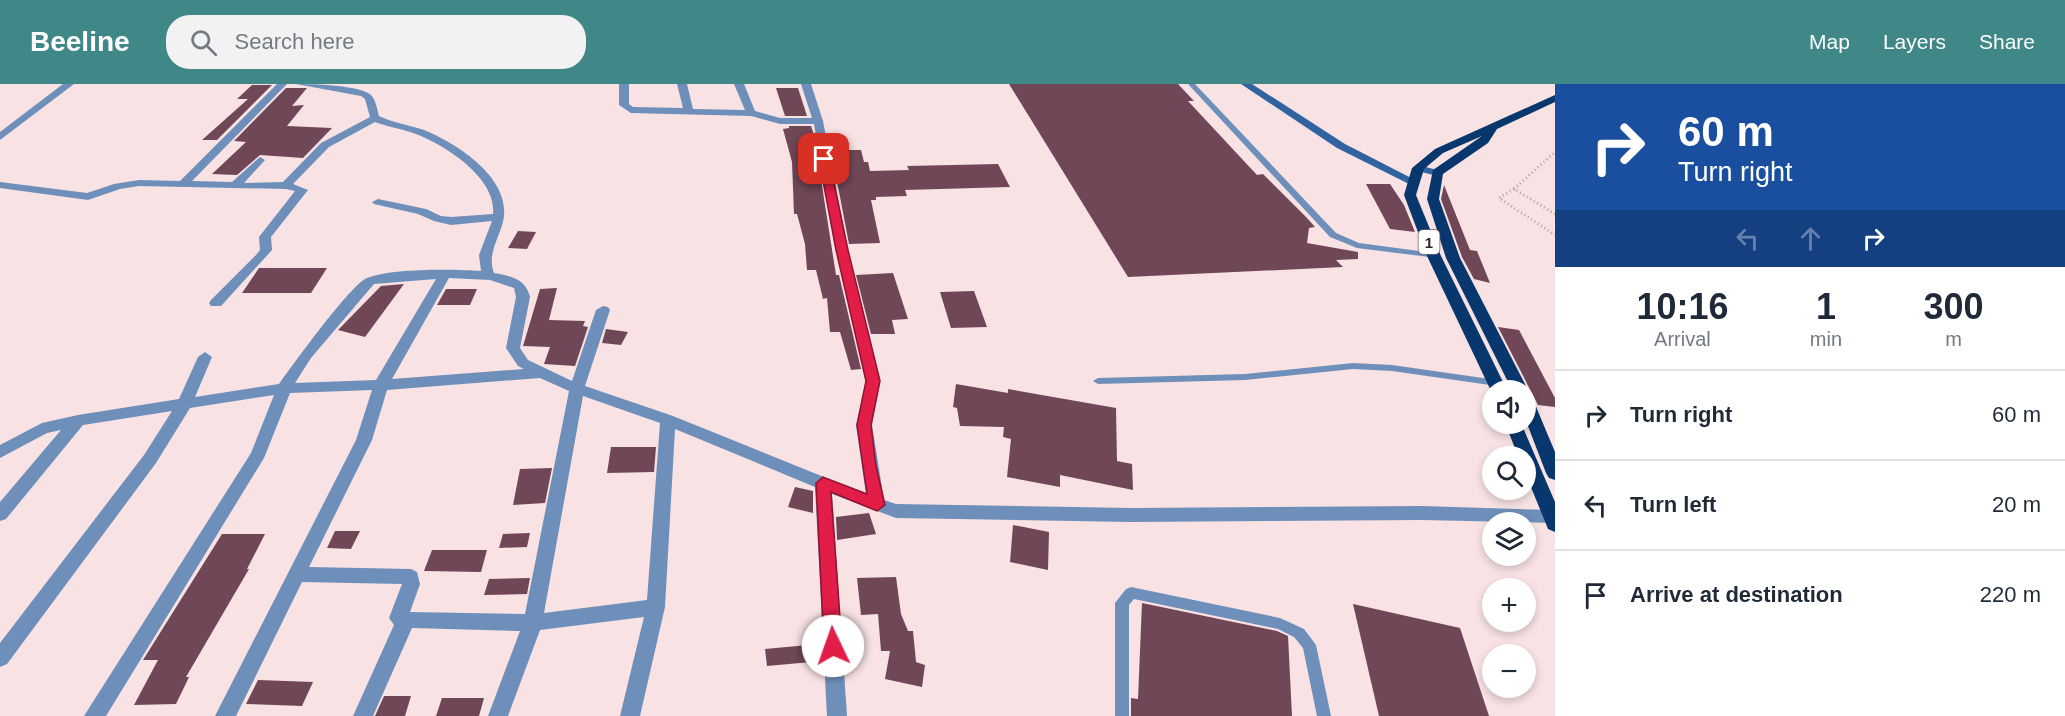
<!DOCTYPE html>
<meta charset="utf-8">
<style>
body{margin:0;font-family:Arial,sans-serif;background:#f2f2f3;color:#1f2937;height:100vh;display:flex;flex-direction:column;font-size:22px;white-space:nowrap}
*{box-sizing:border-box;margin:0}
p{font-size:20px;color:#747a83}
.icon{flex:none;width:33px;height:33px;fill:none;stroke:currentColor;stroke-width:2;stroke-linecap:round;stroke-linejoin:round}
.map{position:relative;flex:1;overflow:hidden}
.drawer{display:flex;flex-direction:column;background:#fff;width:510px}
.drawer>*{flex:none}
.top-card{background:#1a4fa0;color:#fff;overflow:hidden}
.buttons{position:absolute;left:1482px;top:296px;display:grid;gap:12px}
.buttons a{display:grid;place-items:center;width:54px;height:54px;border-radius:50%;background:#fff;box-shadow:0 3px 9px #0003;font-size:30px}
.pin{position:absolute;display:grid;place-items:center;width:51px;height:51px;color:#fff;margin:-26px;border-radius:12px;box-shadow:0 3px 9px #0006}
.me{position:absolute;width:66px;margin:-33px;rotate:357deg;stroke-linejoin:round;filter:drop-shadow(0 0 4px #0008)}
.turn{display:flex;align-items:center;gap:21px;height:126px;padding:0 24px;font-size:27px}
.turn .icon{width:78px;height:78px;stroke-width:2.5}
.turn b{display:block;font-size:42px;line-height:51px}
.lanes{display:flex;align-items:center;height:57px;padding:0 24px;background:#0003;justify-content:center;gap:30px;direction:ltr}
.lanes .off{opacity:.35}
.eta{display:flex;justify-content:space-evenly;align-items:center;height:102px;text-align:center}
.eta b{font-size:36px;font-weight:600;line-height:42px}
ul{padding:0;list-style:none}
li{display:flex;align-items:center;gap:18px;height:90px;padding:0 24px;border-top:2px solid #e0e1e3}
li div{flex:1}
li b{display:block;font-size:22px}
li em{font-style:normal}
header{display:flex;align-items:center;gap:36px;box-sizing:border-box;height:84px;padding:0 30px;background:#408888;color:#fff}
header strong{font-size:28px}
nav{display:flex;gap:33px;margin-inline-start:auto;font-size:21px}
.search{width:420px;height:54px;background:#f2f2f3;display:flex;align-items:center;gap:15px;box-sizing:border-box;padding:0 21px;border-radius:24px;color:#747a83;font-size:22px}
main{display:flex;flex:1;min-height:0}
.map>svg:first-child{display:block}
</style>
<header>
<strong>Beeline</strong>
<div class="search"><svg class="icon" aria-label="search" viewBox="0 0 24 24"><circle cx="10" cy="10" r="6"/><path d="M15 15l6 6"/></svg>Search here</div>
<nav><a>Map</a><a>Layers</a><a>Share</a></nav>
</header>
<main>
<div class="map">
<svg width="1555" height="632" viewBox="0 0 1555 632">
<rect width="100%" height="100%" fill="#f8e2e3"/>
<g fill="#704757">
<path d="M1009,0H1178L1194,17H1188L1257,91L1263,90L1307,134L1315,143L1309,144L1307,159L1358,168V175L1336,176L1343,183L1128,193Z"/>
<path d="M252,1H272L217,56H202L248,15H237Z"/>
<path d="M286,4H307L292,22L304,21L287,42L332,44L303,74L260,71L237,91L212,90L246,58L234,57Z"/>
<path d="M776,4H798L807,32H785Z"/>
<path d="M789,42H811L814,51L836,191H839L861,285L851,286L840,248H830L827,214L823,215L816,186H807L805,160L797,130H794L792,78L783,45L789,44Z"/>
<path d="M831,66H861L864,78H868L870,87L909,86L907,82L998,80L1010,103L905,106L907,112L876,113V116H871L880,159L849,160Z"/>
<path d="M1366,100H1390L1404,121L1415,148L1390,145Z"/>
<path d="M1444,101L1470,166L1477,167L1490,199L1474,195L1462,173L1441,115Z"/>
<path d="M518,147L536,148L527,165L508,164Z"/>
<path d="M259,184H327L311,209H242Z"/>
<path d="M893,189L908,235L892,236L895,250H871L856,191Z"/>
<path d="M404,200L365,253L338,246L381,202Z"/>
<path d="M557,204L549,236L585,237L583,242L588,243L575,282L544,280L550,263L523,262L540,205Z"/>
<path d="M446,205H477L470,221H437Z"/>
<path d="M974,207L987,243L951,244L940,208Z"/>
<path d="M1498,243L1519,246L1555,314V323L1538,321Z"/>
<path d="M606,245L628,248L621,261L602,259Z"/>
<path d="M956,300L1008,309V305L1116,324L1117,377L1132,380L1133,406L1060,391V403L1007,393L1011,355L1003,353L1004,343L960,342L957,324L953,323Z"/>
<path d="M611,363H656L654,388L607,389Z"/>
<path d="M552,384L545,419L513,421L520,385Z"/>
<path d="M795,403L813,407V429L788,423Z"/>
<path d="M869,429L876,450L837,456L836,433Z"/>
<path d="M1013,441L1049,448L1048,486L1010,478Z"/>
<path d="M335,447H360L351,465L327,464Z"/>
<path d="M530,449L527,463L499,464L503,450Z"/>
<path d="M222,450H265L247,485H249L186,593H189L176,620L134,621L158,576H143Z"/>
<path d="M432,466H487L481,488L424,487Z"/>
<path d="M896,493L901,530L908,547H913L916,578L925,581L922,603L885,595L890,567H881L878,530L861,531L857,494Z"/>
<path d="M530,494L527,510L484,511L489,495Z"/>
<path d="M1142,519L1277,547L1288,552L1292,632H1131V614L1138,615Z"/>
<path d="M1353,520L1460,544L1489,632H1379Z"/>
<path d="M819,560L822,577L767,582L765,565Z"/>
<path d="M258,596L313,598L302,622L246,620Z"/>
<path d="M384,612H411L405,632H375Z"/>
<path d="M442,614H484L479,632H436Z"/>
</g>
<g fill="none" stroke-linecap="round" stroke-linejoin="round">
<g stroke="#b7a1a3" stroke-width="3" stroke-dasharray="1 3" stroke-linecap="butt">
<path d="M1514,105L1555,68"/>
<path d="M1555,130L1514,105L1499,114L1555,151"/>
</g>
<g fill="#6e8fba" fill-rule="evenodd">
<path d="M1188,0H1195L1336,149L1359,159L1434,169L1437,170V174L1357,164L1330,153Z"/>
<path d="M1353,279L1392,281L1497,296L1502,299L1497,302L1392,287L1353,285L1245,296L1098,300L1093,297L1098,294L1245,290Z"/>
<path d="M1131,503L1280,534L1304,545L1316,561L1331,632H1317L1303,564L1294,553L1278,545L1134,515L1129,521V632H1115V519L1126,505Z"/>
</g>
<g fill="#6e8fba" fill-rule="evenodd">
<path d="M63,0H74L0,56V48Z"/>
<path d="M277,0H287L192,97L232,98L260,73L265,76L244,99L283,98L321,59L370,33L365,15L361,12L296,0C312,0 360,1 371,11C376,16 377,25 379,32C394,39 409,41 424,46C456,59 508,92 504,132C502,151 486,168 494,189C511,192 526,195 530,213L520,264L528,276L572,297L596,226L603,222L608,223L610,226L585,302L673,332L866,410L856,341L866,297L836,166L814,40H780L751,32L631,29L619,21V0H629V20L633,23L683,24L677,0H687L693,25L745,26L734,0H744L755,27L780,34H812L801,0H811L823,37L848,166L880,297L872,341L884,416L896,420L1131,424L1422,422L1552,426L1555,427V439L1422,436L1131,438L896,434L832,410L847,632H827L815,403L675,345L665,523L640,632H620L644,533L540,546L508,632H488L520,547L412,544L373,632H353L394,541L389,534L402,500L302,498L236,632H215L356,356L372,306L290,309L264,374L106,632H84L251,369L274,311L190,324L156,379L7,580L0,583V559L144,371L172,327L83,341L6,435L0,437V418L61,346L47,349L0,374V361L42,339L78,331L179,315L198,273L205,268L212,273L195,313L279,300C292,282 351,200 367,194C392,184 453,185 481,187L479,171L492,137L451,141L434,137L418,130L374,120L372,118L378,115L426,125L441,132L451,133L493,130C497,94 445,61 416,50C403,45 388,43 375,38L329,63L293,100L308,106L271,153L272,166L221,222H211L209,219L211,216L256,171L260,166L259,153L295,107L286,105L139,102L120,105L88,116L0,104V98L87,109L114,100L139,96L180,97ZM449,194L490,196L514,204L516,213L506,264L518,282L524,285L392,295ZM436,195L376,296L295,299L311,274L374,200ZM540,294L569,307L525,530L410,528L420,500L417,488L411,485L309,483L372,356L387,306ZM583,312L660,339L647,516L544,529Z"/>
</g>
<g fill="#3163a1" fill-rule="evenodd">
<path d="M1241,0H1252L1345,60L1419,98L1413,101L1409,100L1337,64Z"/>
<path d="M1418,81L1441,87L1442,89L1437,92L1414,86L1413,84Z"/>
</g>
<g fill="#08376e" fill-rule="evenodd">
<path d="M1555,11V18L1497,45L1488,59L1443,90L1439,115L1460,174L1528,306L1526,310V306H1512L1446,174L1427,115L1433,86L1482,52L1443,69L1424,85L1416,111L1441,172L1507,306H1492V309L1427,172L1404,111L1412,84L1435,65Z"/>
<path d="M1526,312L1534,318L1555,368V396L1549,394L1546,389L1526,337Z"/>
<path d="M1505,339H1521L1555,418V448L1548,445L1546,440L1526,391V372H1518Z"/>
</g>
</g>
<path fill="#e11d48" stroke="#92132f" stroke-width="1.5" d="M824,72L829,75L848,166L880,297L871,341L876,382L885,421L877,427L831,408L842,562L839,568L833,570L827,568L824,562L816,399L823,393L867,410L857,341L866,297L836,166L819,75Z"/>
<g text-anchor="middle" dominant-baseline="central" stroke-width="6" stroke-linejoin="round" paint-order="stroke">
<rect fill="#fff" stroke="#706264" stroke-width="1.5" x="1418.5" y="146" width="21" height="24" rx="4.5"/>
<g font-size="15" font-weight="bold" fill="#331f21">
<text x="1429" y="158">1</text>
</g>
</g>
</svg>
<div class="buttons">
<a><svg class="icon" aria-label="sound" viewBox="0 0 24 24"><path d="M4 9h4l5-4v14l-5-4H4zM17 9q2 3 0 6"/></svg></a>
<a><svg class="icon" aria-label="search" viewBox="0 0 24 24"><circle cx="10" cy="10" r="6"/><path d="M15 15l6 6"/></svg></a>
<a><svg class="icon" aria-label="layers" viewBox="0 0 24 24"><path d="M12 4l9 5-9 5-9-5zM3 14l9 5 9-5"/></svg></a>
<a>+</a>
<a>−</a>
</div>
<div class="pin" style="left:824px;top:75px;background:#d93025"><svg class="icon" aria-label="arrive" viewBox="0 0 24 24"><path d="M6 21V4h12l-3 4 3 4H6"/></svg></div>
<svg class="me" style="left:833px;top:562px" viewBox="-20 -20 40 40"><circle r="19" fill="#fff"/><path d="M0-13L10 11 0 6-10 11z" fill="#e11d48"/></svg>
</div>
<section class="drawer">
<div class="top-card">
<div class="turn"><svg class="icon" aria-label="right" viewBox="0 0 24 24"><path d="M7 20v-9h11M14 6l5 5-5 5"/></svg><div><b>60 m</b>Turn right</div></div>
<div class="lanes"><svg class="icon off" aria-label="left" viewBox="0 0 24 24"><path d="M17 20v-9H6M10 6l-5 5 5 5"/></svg><svg class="icon off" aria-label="ahead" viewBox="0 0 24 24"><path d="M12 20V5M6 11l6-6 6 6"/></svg><svg class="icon" aria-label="right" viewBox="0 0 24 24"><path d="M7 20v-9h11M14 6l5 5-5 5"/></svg></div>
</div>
<div class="eta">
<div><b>10:16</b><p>Arrival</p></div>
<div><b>1</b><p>min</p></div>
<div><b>300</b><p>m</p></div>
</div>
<ul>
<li><svg class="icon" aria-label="right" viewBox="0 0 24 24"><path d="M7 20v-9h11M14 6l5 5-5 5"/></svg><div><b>Turn right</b></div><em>60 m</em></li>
<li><svg class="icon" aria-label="left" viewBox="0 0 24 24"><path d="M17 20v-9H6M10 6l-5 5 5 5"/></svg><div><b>Turn left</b></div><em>20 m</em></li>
<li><svg class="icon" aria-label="arrive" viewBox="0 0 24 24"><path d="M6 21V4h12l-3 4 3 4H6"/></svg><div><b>Arrive at destination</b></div><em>220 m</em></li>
</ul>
</section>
</main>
